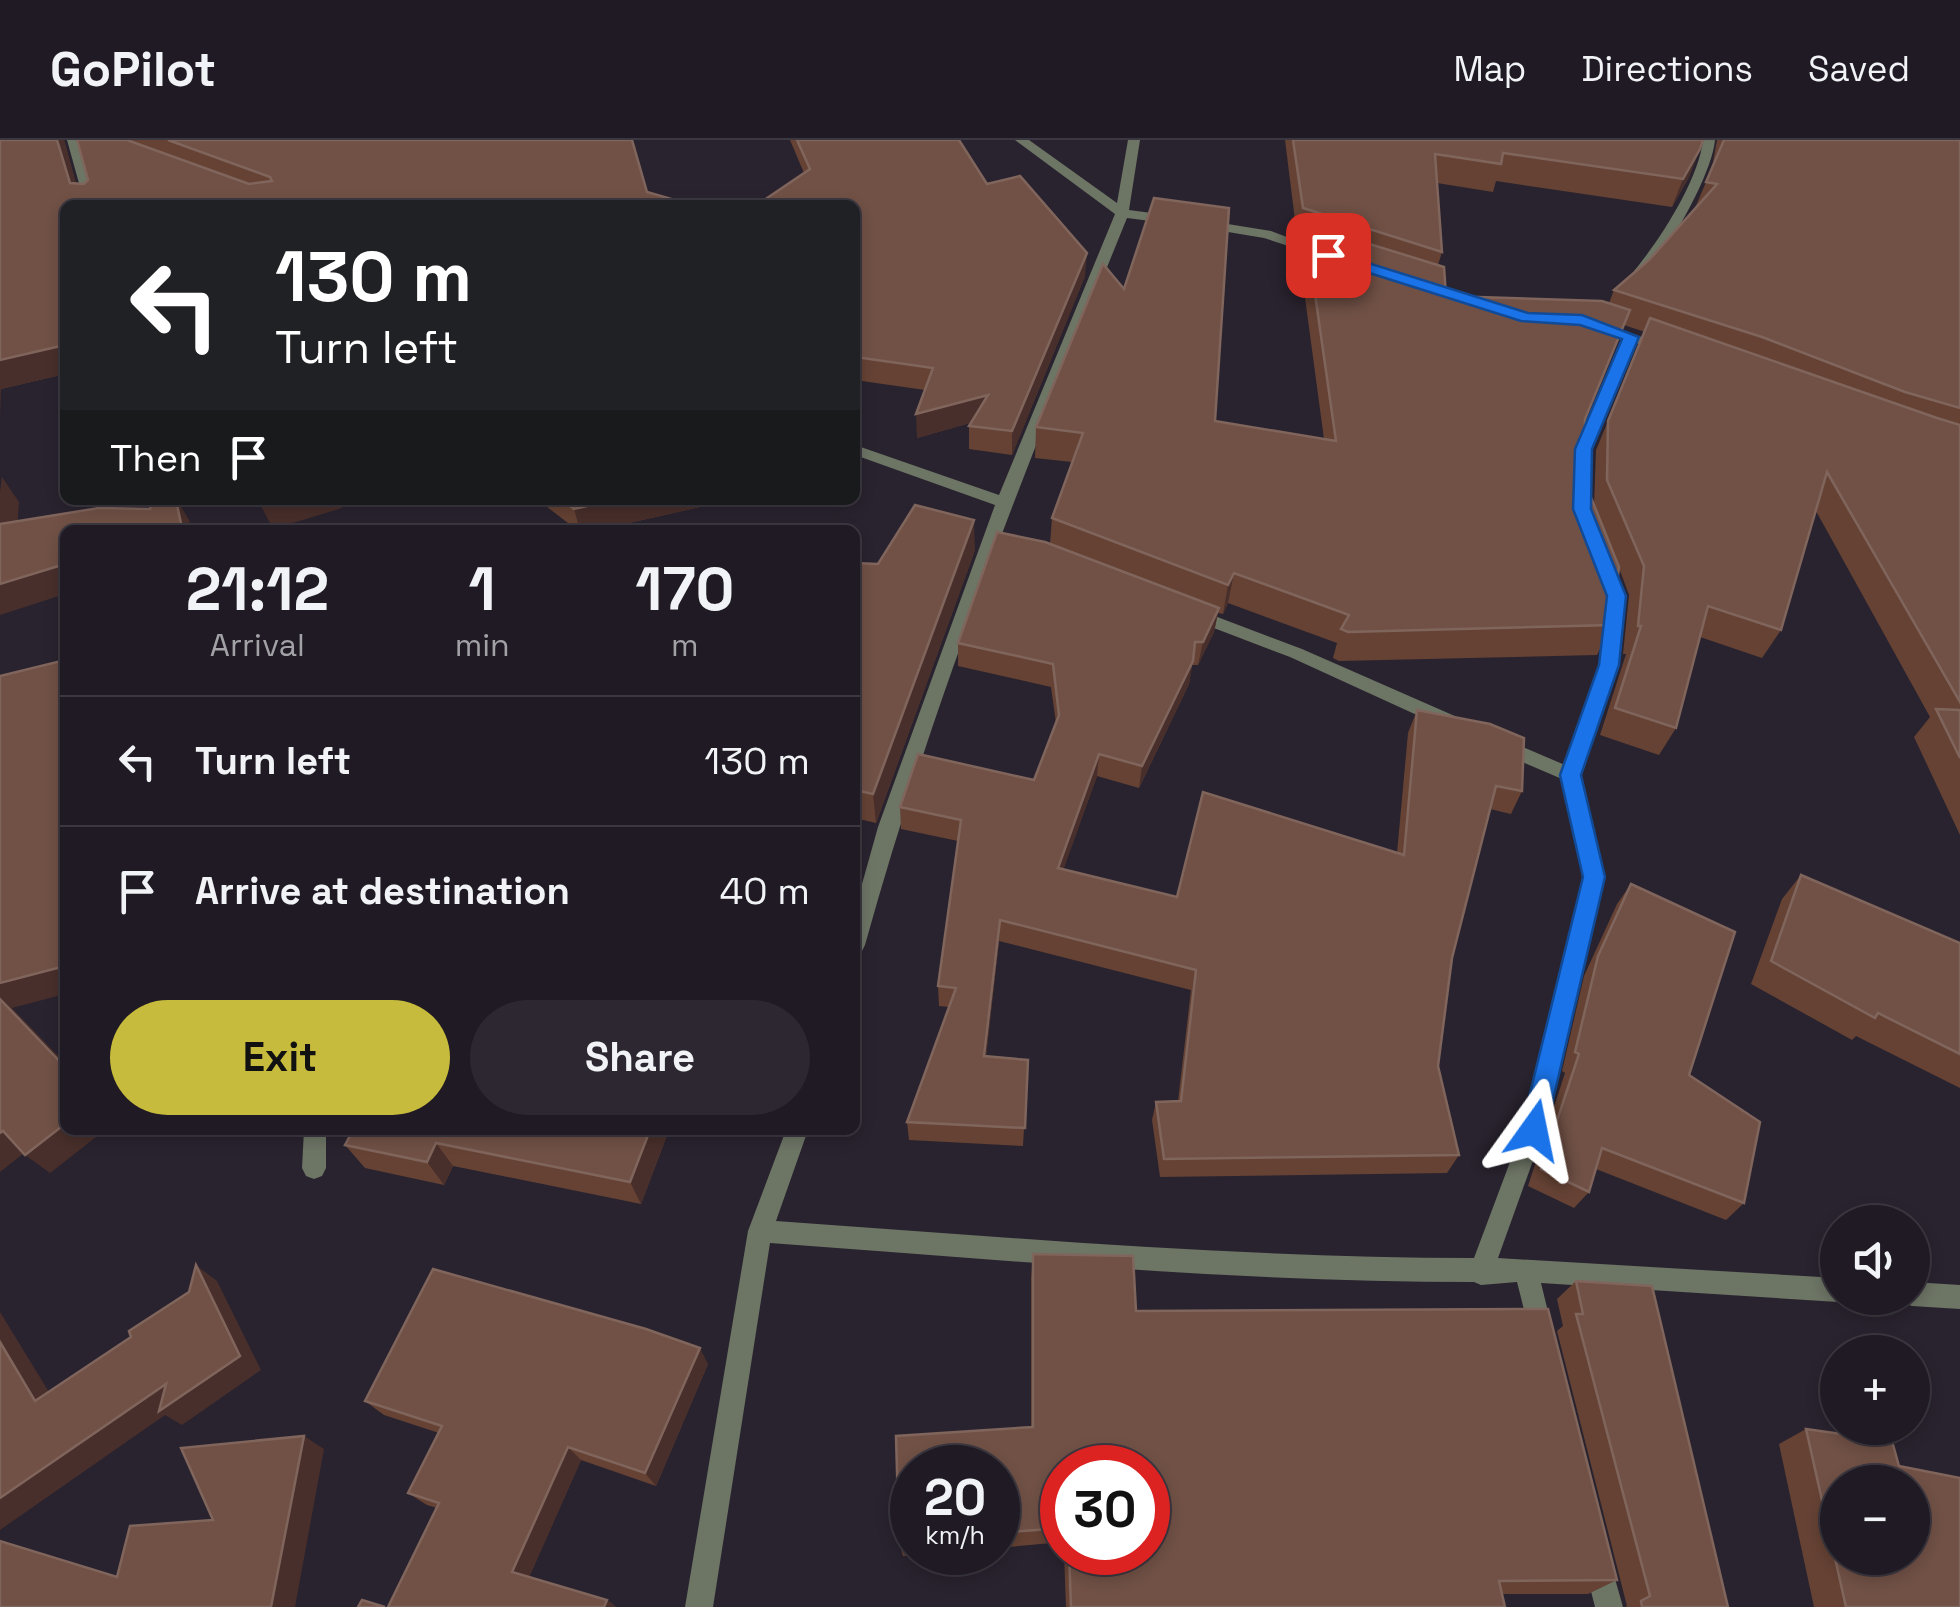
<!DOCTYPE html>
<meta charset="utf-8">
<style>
body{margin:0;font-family:"Space Grotesk",sans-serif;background:#2c2730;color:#f1f3f6;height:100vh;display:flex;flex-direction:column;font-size:38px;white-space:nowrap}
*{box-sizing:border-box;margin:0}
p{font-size:32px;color:#a1a1a6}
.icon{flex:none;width:55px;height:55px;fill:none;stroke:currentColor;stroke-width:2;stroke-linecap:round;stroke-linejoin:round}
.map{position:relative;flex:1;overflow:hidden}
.details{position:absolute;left:60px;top:385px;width:800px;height:610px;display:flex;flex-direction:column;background:#1f1a23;border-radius:15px;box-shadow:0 5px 15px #0003,0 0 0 2px #3c3841}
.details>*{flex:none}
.hud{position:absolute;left:60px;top:60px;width:800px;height:305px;border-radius:15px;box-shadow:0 5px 15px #0003,0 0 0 2px #3c3841;background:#202124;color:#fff;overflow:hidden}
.tools{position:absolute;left:1820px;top:1065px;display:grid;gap:20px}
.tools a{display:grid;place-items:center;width:110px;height:110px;border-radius:50%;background:#1f1a23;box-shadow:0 5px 15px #0003,0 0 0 2px #3c3841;font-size:50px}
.speed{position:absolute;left:890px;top:1305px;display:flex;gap:20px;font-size:50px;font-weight:700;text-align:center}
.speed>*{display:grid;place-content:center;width:130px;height:130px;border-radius:50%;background:#1f1a23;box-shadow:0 5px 15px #0003,0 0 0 2px #3c3841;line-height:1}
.speed small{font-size:25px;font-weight:400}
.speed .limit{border:15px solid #d22;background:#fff;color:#111}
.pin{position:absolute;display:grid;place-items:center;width:85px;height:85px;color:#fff;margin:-42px;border-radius:20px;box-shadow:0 5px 15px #0006}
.me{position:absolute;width:110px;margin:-55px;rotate:12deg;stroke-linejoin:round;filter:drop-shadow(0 0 8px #0008)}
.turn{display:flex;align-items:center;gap:35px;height:210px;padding:0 50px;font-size:45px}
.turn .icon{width:130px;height:130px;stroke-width:2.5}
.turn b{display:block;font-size:70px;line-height:85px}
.then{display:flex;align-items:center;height:95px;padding:0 50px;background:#0003;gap:20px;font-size:38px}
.eta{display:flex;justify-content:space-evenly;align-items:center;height:170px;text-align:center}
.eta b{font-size:60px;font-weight:800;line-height:70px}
.primary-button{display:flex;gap:20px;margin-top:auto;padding:20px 50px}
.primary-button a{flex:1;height:115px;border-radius:60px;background:#c6bb3c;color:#111;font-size:40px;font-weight:800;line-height:115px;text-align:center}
.primary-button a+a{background:#2c2730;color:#f1f3f6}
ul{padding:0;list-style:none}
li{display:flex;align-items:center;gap:30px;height:130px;padding:0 50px;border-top:2px solid #3c3841}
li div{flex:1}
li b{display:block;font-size:38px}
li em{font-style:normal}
header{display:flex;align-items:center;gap:60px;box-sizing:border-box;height:140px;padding:0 50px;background:#1f1a23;border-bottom:2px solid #3c3841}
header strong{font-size:48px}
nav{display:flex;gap:55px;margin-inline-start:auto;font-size:35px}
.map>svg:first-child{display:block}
</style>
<header>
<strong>GoPilot</strong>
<nav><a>Map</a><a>Directions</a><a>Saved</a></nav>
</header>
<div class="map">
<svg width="1960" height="1467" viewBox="0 0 1960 1467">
<rect width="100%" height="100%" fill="#29232f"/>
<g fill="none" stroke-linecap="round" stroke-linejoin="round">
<g fill="#6d7565" fill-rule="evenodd">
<path d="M67,0H79L97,65H85Z"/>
<path d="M1015,0H1029L1117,63L1128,0H1140L1129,70L1174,76L1181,80L1174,84L1127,78C1030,317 934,556 865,805L862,811L855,814V769L878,687L995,365L855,315V305L999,355L1115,74Z"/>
<path d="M1703,0H1715C1712,34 1670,108 1646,134H1636L1634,131C1660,100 1699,39 1703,0Z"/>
<path d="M1203,80L1271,91L1332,114L1325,118L1264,98L1198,87L1196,84Z"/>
<path d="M1593,183H1603L1672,208L1665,212L1636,203L1592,309L1591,330L1583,335L1575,330L1576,309L1623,199L1593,189Z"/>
<path d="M1606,424L1612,426L1626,456L1618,525L1580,635L1604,737L1544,990L1498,1118L1838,1138V1158L1847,1159L1838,1162L1541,1143L1553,1192L1550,1201L1541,1204L1532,1201L1517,1142L1481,1145L1474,1142C1239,1142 1004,1120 770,1103L713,1467H685L748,1091L786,990H808L776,1081C1008,1097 1241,1118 1474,1118L1522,990L1584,737L1562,639L1492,609L1490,604L1499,597L1565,625L1600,525L1608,456L1598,430Z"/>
<path d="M1191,467L1302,509L1457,577L1459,582L1450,589L1443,587L1290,517L1185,477L1182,473L1185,469Z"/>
<path d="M304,990H326V1028L322,1036L314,1039L306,1036L302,1028Z"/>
<path d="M1912,1142L1960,1145V1169L1912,1166L1903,1163L1901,1158H1912Z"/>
<path d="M1598,1410L1608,1414L1623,1467H1595L1584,1424L1588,1414Z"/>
</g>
</g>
<g fill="#654234" fill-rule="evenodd">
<path d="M0,0H64L76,44H84L88,40L77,0H632L65,65V234L1,249Z"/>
<path d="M790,0H959L987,44L1085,136L1012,315L969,309V286L970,283L917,298L925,250L855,240V65L804,33Z"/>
<path d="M1285,0H1703L1689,37L1672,67L1496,41L1493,52L1437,43L1442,112L1438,125L1446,156L1609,163L1614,150L1650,119L1695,68L1712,28L1717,0H1960V695L1914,597L1930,577L1816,371L1781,490L1762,518L1700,497L1676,588L1659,615L1600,595L1626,514H1623L1629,455L1619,428L1612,485L1597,515L1339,521L1333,518L1337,503L1228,463L1223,474L1218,473L1214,492L1198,525H1192L1189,544L1139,648L1097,636L1063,730L1177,757L1397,713L1408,593L1417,570L1522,651L1511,674L1490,669L1452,818L1438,926L1459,1015L1447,1033L1160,1037L1152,980L1156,962L1178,961L1191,850L999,801L986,916L1028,920L1023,1006L909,1000L907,982L949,867L939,866L938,846L958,701L901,689L900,667L1034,640L1056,583L1051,547L958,526V503L1050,404L1052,378L1072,322L1035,318L1036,287L1215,281L1324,299L1299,113L1303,98L1297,96ZM1624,185L1645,192L1596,310L1594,365L1584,340L1585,279Z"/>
<path d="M538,360H731L598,390H577Z"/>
<path d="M975,410L876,683L855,678V423L878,424Z"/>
<path d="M1801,735L1960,803V948L1856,896L1852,900L1751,844L1782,759Z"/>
<path d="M1631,744L1689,935L1744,1063L1726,1080L1596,1029L1589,1052L1574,1068L1528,1046L1565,933L1562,931L1584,836L1617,764Z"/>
<path d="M669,990L641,1064L453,1026L444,1045L365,1028L345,1005Z"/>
<path d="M1033,1114L1133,1116L1136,1171L1548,1169L1617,1440L1588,1454H1502L1505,1467H1066L1064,1412H1148V1328H1062V1402L998,1408V1328H912V1412H945L903,1416L899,1402L896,1296L1031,1287V1138Z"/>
<path d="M1576,1141L1728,1467H1625L1627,1466L1557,1191L1563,1186L1557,1159Z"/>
<path d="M708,1224L656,1346L581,1320L529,1437L607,1460L616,1467H388L437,1368L427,1365L408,1353L439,1293L384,1275L365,1261Z"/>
<path d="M1806,1289L1899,1326L1960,1467H1814L1779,1304Z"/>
</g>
<g fill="#482f2b">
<path d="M57,0H64L82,65L70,43Z"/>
<path d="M1700,9L1689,37L1672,67L1683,39Z"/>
<path d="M1087,113L1085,136L1012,315V291Z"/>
<path d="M65,205V234L1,249L0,278V220Z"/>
<path d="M988,255V278L917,298L916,274Z"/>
<path d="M2,337L19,362L17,390L0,392V352Z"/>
<path d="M176,360H177L189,380L192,390H176Z"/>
<path d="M273,360H339L342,368L273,389L260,364Z"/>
<path d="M613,360H731L598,390H580L574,369Z"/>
<path d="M974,380L975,410L876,683L873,654Z"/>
<path d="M65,424V454L0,475V444Z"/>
<path d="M1234,433L1228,463L1223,474L1228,445Z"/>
<path d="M1219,468L1214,492L1198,525L1203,502Z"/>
<path d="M1193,521L1189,544L1139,648L1142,626Z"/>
<path d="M1099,614L1097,636L1056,750L1058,728Z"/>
<path d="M1000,780L999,801L984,935V916Z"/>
<path d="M65,826V854L12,868L65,923V927L0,859V843Z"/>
<path d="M65,984V990H105L50,1033L25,1015Z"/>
<path d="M650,990H669L641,1064L630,1042Z"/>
<path d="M3,991L28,1010L0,1032V993Z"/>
<path d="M436,1003L453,1026L444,1045L427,1022Z"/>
<path d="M196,1125L217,1141L261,1230L182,1285L165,1275L0,1390V1358L166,1244Z"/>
<path d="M0,1172L63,1275L35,1261L0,1202Z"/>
<path d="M700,1208L708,1224L656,1346L645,1333Z"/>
<path d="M304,1296L324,1309L295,1467H271Z"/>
<path d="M568,1307L581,1320L527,1442L512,1432Z"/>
<path d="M607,1460L616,1467H604Z"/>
</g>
<g fill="#715146" stroke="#80655c" stroke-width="2.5" fill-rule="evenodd">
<path d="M0,0H57L70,43L84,44L88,40L77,0H127L249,44L272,41L270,37L168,0H632L647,52L692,65H65V205L0,220Z"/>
<path d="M797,0H959L987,44L1020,36L1087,113L1012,291L969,286L988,255L916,274L933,228L855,217V65H757L810,29Z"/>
<path d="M1293,0H1703L1700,9L1683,39L1503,13L1501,24L1435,14L1442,112L1303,68Z"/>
<path d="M1724,0H1960V268L1905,252L1762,197L1614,150L1650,119L1717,44L1706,42Z"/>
<path d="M1154,58L1229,68L1215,281L1336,301L1305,84L1444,127L1446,156L1602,161L1630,170L1585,279L1584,340L1619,427L1612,485L1348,492L1341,489L1349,475L1234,433L1228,445L1052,378L1083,293L1036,287L1103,124L1124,149Z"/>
<path d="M1650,178L1937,278L1960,285V562L1827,332L1781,490L1708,466L1676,588L1615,568L1641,486H1638L1644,426L1607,340L1608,281Z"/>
<path d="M152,360H176L182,388L176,390H65V424L0,444V384L99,368L150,369Z"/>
<path d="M563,360H613L574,369Z"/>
<path d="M915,365L974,380L873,654L855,650V423L878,424Z"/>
<path d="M997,392L1045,402L1219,468L1203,502H1195L1193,521L1142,626L1099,614L1058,728L1177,757L1203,652L1404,715L1417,570L1490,584L1524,598L1522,651L1496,646L1452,818L1438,926L1459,1015L1164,1019L1156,962L1181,961L1196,830L1000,780L984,916L1028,920L1025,988L907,982L956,848L938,846L961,680L900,667L918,614L1034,640L1059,575L1053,524L958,503Z"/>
<path d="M65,520V826L0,843V536Z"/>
<path d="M1936,569L1960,570V618Z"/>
<path d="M1801,735L1960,803V914L1878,873L1875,878L1771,821Z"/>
<path d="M1631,744L1735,792L1689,935L1760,982L1744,1063L1602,1008L1589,1052L1541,1029L1579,914L1575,912L1598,816Z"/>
<path d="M0,859L65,927V984L25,1015L3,991L0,993Z"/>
<path d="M353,990H650L630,1042L436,1003L427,1022L345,1005Z"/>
<path d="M1033,1114L1133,1116L1136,1171L1548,1169L1617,1440L1499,1441L1505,1467H1071L1069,1412H1148V1328H1062V1388L998,1393V1328H912V1400L899,1402L896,1296L1033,1287Z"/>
<path d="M196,1125L240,1216L159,1271L166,1244L0,1358V1202L35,1261L131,1197L129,1191L189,1152Z"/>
<path d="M433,1129L646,1189L700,1208L645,1333L568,1307L512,1432L607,1460L604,1467H388L439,1363L408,1353L442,1286L365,1261Z"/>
<path d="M1576,1141L1652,1146L1728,1467H1642L1641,1461L1650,1456L1576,1174H1583Z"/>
<path d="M1806,1289L1892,1301L1899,1326L1960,1338V1467H1846ZM1838,1342H1912V1418H1838Z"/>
<path d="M304,1296L271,1467H0V1401L117,1437L130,1386L213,1380L181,1308Z"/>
<path d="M362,1460L385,1467H358Z"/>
</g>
<path fill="#1a73e8" stroke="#114b97" stroke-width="2.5" d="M1322,112H1333L1528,173L1582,175L1639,197L1592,309L1591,369L1626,456L1619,525L1581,635L1605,737L1546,990L1543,999L1534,1002L1524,999L1521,990L1583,737L1560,635L1599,525L1607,456L1573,369L1575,309L1622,199L1580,185L1521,181L1322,118Z"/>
</svg>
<div class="tools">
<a><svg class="icon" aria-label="sound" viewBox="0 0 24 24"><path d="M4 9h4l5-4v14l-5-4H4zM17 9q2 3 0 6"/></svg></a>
<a>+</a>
<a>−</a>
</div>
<div class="speed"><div>20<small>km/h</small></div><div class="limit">30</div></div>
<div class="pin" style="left:1328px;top:115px;background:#d93025"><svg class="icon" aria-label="arrive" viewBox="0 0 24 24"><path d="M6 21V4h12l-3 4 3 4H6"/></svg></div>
<svg class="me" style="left:1534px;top:990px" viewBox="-20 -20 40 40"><path d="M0-17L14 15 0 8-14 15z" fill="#1a73e8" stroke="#fff" stroke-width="4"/></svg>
<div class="hud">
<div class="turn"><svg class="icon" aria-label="left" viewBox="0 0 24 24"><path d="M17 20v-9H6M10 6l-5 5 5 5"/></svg><div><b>130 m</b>Turn left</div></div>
<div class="then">Then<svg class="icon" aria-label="arrive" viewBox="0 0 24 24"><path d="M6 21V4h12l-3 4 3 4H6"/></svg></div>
</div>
<section class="details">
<div class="eta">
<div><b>21:12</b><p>Arrival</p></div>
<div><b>1</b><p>min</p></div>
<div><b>170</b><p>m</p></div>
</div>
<ul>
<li><svg class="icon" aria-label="left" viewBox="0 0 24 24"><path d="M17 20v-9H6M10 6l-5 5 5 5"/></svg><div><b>Turn left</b></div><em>130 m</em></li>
<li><svg class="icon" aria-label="arrive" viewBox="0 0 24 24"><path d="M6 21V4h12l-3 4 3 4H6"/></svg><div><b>Arrive at destination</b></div><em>40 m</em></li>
</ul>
<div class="primary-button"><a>Exit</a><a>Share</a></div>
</section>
</div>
